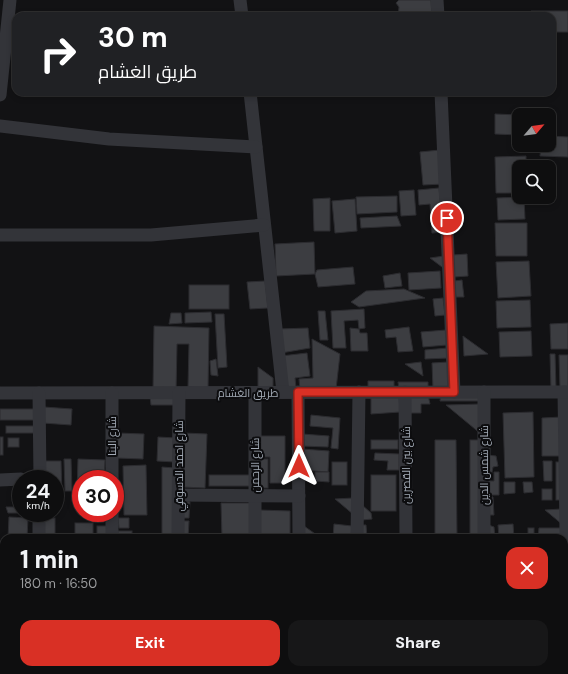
<!DOCTYPE html>
<meta charset="utf-8">
<style>
body{margin:0;font-family:"DM Sans",Cairo,sans-serif;background:#171718;color:#f1f3f6;height:100vh;display:flex;flex-direction:column;font-size:15px;white-space:nowrap}
*{box-sizing:border-box;margin:0}
p{font-size:13px;color:#9b9c9e}
.icon{flex:none;width:22px;height:22px;fill:none;stroke:currentColor;stroke-width:2;stroke-linecap:round;stroke-linejoin:round}
.map{position:relative;flex:1;overflow:hidden}
.details{position:absolute;left:0px;top:534px;width:568px;height:140px;display:flex;flex-direction:column;background:#0e0e0f;border-radius:12px 12px 0 0;box-shadow:0 2px 6px #0003,0 0 0 1px #2e2e2f}
.details>*{flex:none}
.hud{position:absolute;left:12px;top:12px;width:544px;height:84px;border-radius:12px;box-shadow:0 2px 6px #0003,0 0 0 1px #2e2e2f;background:#202124;color:#fff;overflow:hidden}
.needle{width:26px;rotate:61deg}
.fabs{position:absolute;left:512px;top:108px;display:grid;gap:8px}
.fabs a{display:grid;place-items:center;width:44px;height:44px;border-radius:8px;background:#0e0e0f;box-shadow:0 2px 6px #0003,0 0 0 1px #2e2e2f;font-size:20px}
.speed{position:absolute;left:12px;top:470px;display:flex;gap:8px;font-size:20px;font-weight:700;text-align:center}
.speed>*{display:grid;place-content:center;width:52px;height:52px;border-radius:50%;background:#0e0e0f;box-shadow:0 2px 6px #0003,0 0 0 1px #2e2e2f;line-height:1}
.speed small{font-size:10px;font-weight:400}
.speed .limit{border:6px solid #d22;background:#fff;color:#111}
.pin{position:absolute;display:grid;place-items:center;width:34px;height:34px;color:#fff;margin:-17px;border:2px solid #fff;border-radius:50%;box-shadow:0 1px 4px #0007}
.me{position:absolute;width:44px;margin:-22px;rotate:0deg;stroke-linejoin:round;filter:drop-shadow(0 0 3px #0008)}
.turn{display:flex;align-items:center;gap:14px;height:84px;padding:0 20px;font-size:18px}
.turn .icon{width:52px;height:52px;stroke-width:2.5}
.turn b{display:block;font-size:28px;line-height:34px}
.round{display:grid;place-items:center;flex:none;width:42px;height:42px;border-radius:12px;background:#171718}
.headline{display:flex;align-items:center;justify-content:space-between;height:68px;padding:0 20px}
h1{font-size:24px;font-weight:800;line-height:30px}
.action{display:flex;gap:8px;margin-top:auto;padding:8px 20px}
.action a{flex:1;height:46px;border-radius:12px;background:#d93025;color:#fff;font-size:16px;font-weight:800;line-height:46px;text-align:center}
.action a+a{background:#171718;color:#f1f3f6}
.map>svg:first-child{display:block}
</style>
<div class="map">
<svg width="568" height="674" viewBox="0 0 568 674">
<rect width="100%" height="100%" fill="#121214"/>
<g fill="#3c3d41" stroke="#2c2c30">
<path d="M399,0H431L432,16H398L399,7L396,3Z"/>
<path d="M531,11H568V32H552V16H531Z"/>
<path d="M483,12L520,13V16H484Z"/>
<path d="M495,114L519,115V135L495,134Z"/>
<path d="M549,136L568,137V157L540,156L541,145H549Z"/>
<path d="M440,150L443,184L423,185L420,152Z"/>
<path d="M526,156V167H519V193H496L495,157Z"/>
<path d="M439,188L443,232L432,233L430,204L419,205L418,190Z"/>
<path d="M414,190L416,215L401,216L399,191Z"/>
<path d="M397,196V212L357,214L356,197Z"/>
<path d="M524,197L525,219L498,220L497,198Z"/>
<path d="M330,198V231H314L313,199Z"/>
<path d="M355,199L357,231L335,233L332,201Z"/>
<path d="M397,216L401,226L361,228L360,218Z"/>
<path d="M495,223H527V256H496Z"/>
<path d="M314,242L315,274L276,276L275,244Z"/>
<path d="M467,254L468,276L454,277L453,255Z"/>
<path d="M444,256L446,270L430,258Z"/>
<path d="M529,261L531,296L498,298L496,262Z"/>
<path d="M353,267L355,284L318,287L315,274L317,270Z"/>
<path d="M440,271L441,288L409,290L408,273Z"/>
<path d="M400,273L402,286L385,288L383,276Z"/>
<path d="M462,280L464,297H456L454,281Z"/>
<path d="M265,281L268,308L250,309L247,282Z"/>
<rect x="189" y="285" width="40" height="24"/>
<path d="M404,289L425,298L359,307L351,302L366,291Z"/>
<path d="M443,298L445,315L435,316L433,299Z"/>
<path d="M530,300L531,327L497,328L496,301Z"/>
<path d="M364,309L365,328L359,329L358,320L344,321L346,348H333L331,311Z"/>
<path d="M318,311H325L328,340H320Z"/>
<path d="M211,312L212,322L185,323V313Z"/>
<path d="M171,313H181L182,323L169,324Z"/>
<path d="M215,314H224L227,367L218,368Z"/>
<path d="M568,323V349H551L550,324Z"/>
<path d="M154,326L209,328L208,388L188,387L189,344H177L176,391L153,390Z"/>
<path d="M409,327L413,351L398,352L396,337L386,338L385,330Z"/>
<path d="M308,328L310,348L281,353L279,329Z"/>
<path d="M350,328L359,329L360,333H367L368,351H351Z"/>
<path d="M446,330L447,345L423,347L421,332Z"/>
<path d="M531,331L532,356L500,357L499,332Z"/>
<path d="M463,336L488,354L464,356Z"/>
<path d="M312,339L340,354L336,389L300,390L299,379L313,378Z"/>
<path d="M448,348L449,358L425,359V350Z"/>
<path d="M307,353L310,376L295,378L296,388L286,390L281,356Z"/>
<path d="M550,354H555L556,389H551Z"/>
<path d="M559,355H568V388L560,389Z"/>
<path d="M216,359L218,376L211,375L210,361Z"/>
<path d="M421,362L423,376L405,364Z"/>
<path d="M448,362L450,388L433,389L432,363Z"/>
<path d="M258,367L273,378V388H258Z"/>
<path d="M368,381H394V390L368,389Z"/>
<path d="M398,382H428V389H399Z"/>
<path d="M441,394L481,395V401H440Z"/>
<path d="M409,395H428L430,404H421V413H409Z"/>
<path d="M150,396H175V405H151Z"/>
<path d="M399,396L400,412L371,414V397Z"/>
<path d="M481,404V434L446,405Z"/>
<path d="M44,407L72,409L71,425L43,423Z"/>
<rect x="0" y="409" width="35" height="11"/>
<path d="M533,412L534,477L505,478L503,413Z"/>
<path d="M311,415L340,418L338,449L331,448L333,428L310,426Z"/>
<path d="M562,417V456H542V418Z"/>
<rect x="6" y="426" width="31" height="7"/>
<path d="M118,433L144,434L143,459L117,458Z"/>
<path d="M184,433L207,434L205,488L182,487Z"/>
<path d="M302,434L329,436L328,447L301,446Z"/>
<path d="M258,436H285V483H270V457H258Z"/>
<rect x="0" y="437" width="3" height="18"/>
<path d="M158,437L176,438L175,462L157,461Z"/>
<rect x="8" y="438" width="11" height="9"/>
<rect x="371" y="440" width="27" height="9"/>
<path d="M435,440H456L457,538H435Z"/>
<rect x="470" y="440" width="11" height="94"/>
<path d="M302,449L329,451L328,472L301,470Z"/>
<path d="M375,453L399,454V470H387L388,461L374,460Z"/>
<path d="M487,455L496,456L498,466L493,467L491,477H485Z"/>
<path d="M64,459H71L72,491H65Z"/>
<path d="M78,459L105,460L104,479H81V493H77Z"/>
<rect x="259" y="459" width="9" height="29"/>
<path d="M42,461H61L62,500H55V479H43Z"/>
<path d="M543,461H552V481H544Z"/>
<rect x="332" y="462" width="15" height="23"/>
<rect x="556" y="462" width="6" height="38"/>
<path d="M146,465L147,515H124L123,466Z"/>
<path d="M162,467L175,468V538H162Z"/>
<path d="M289,467H295L294,479H288Z"/>
<path d="M315,472H329V482L315,481Z"/>
<path d="M494,472H499V495H485V481H494Z"/>
<rect x="209" y="475" width="41" height="11"/>
<rect x="371" y="475" width="25" height="36"/>
<path d="M504,482H515V493L504,494Z"/>
<path d="M523,482H532L533,492L524,493Z"/>
<rect x="542" y="489" width="10" height="11"/>
<path d="M486,495L493,497L494,515H487Z"/>
<path d="M353,498L354,515L335,499Z"/>
<path d="M182,501L190,502L189,518H181Z"/>
<path d="M221,503H250L251,538H222Z"/>
<path d="M361,504L371,513L372,519L362,520Z"/>
<path d="M6,507H21V513H36H8Z"/>
<path d="M561,509L563,525L545,510Z"/>
<path d="M259,510L290,511V538H258Z"/>
<path d="M9,517L28,518L27,538H8Z"/>
<rect x="42" y="518" width="13" height="20"/>
<path d="M118,518H129V528H119Z"/>
<path d="M182,521H189L188,538H181Z"/>
<rect x="75" y="523" width="18" height="15"/>
<path d="M334,524L352,526L351,538H333Z"/>
<path d="M486,524L494,527L495,538H487Z"/>
<path d="M513,524L514,538H499L498,525Z"/>
<path d="M360,525H366L367,538H361Z"/>
<rect x="97" y="526" width="12" height="12"/>
<path d="M304,526L321,538H304Z"/>
<rect x="528" y="528" width="6" height="10"/>
<path d="M539,528H563V538H538Z"/>
<rect x="118" y="531" width="14" height="7"/>
<rect x="218" y="670" width="8" height="4"/>
<rect x="230" y="670" width="22" height="4"/>
<rect x="363" y="670" width="22" height="4"/>
<rect x="392" y="670" width="10" height="4"/>
<path d="M410,670H420V674H411Z"/>
<path d="M487,670H501L500,674H487Z"/>
<path d="M533,670H546L550,674H533Z"/>
<path d="M554,670H564L565,673H554Z"/>
<rect x="136" y="671" width="18" height="3"/>
</g>
<g fill="none" stroke-linecap="round" stroke-linejoin="round">
<g stroke="#333439" stroke-width="13">
<path d="M240,0L242,16"/>
<path d="M437,0L438,16"/>
<path d="M250,92L283,392"/>
<path d="M441,92L454,392"/>
<path d="M0,95L10,0"/>
<path d="M0,126L109,139L256,147"/>
<path d="M0,235H151L264,225"/>
<path d="M298,392L299,538"/>
<path d="M405,392L406,538"/>
<path d="M564,392L568,674"/>
<path d="M0,393L568,392"/>
<path d="M39,393L40,479"/>
<path d="M112,393V479"/>
<path d="M255,393V538"/>
<path d="M0,480L21,479"/>
<path d="M179,495L299,496"/>
<path d="M112,513V538"/>
<path d="M39,538V513"/>
<path d="M178,538L179,393"/>
<path d="M357,538L359,392"/>
<path d="M484,538V392"/>
<path d="M255,670V674"/>
<path d="M300,670V674"/>
<path d="M349,670V674"/>
<path d="M407,670V674"/>
<path d="M39,674V670"/>
<path d="M109,674L111,670"/>
<path d="M177,674V670"/>
<path d="M484,674V670"/>
</g>
</g>
<g fill="none" stroke-linecap="round" stroke-linejoin="round">
<defs>
<path id="route" d="M299,466L298,392H454L447,218"/>
</defs>
<use href="#route" stroke="#8d1f18" stroke-width="10"/>
<use href="#route" stroke="#d93025" stroke-width="7"/>
</g>
<g text-anchor="middle" dominant-baseline="central" stroke-width="4" stroke-linejoin="round" paint-order="stroke">
<g font-size="11" fill="#a2aab5" stroke="#0d0d0f">
<text x="248" y="393">طريق الغشام</text>
<text transform="translate(112 436) rotate(-90)">شارع البنا</text>
<text transform="translate(255 465) rotate(-90)">شارع الرحمن</text>
<text transform="translate(406 465) rotate(-90)">شارع بين القصرين</text>
<text transform="translate(484 465) rotate(-90)">شارع شمس الدين</text>
<text transform="translate(179 466) rotate(-90)">شارع احمد الدسوقي</text>
</g>
</g>
</svg>
<div class="fabs">
<a><svg class="needle" viewBox="-14 -14 28 28"><path d="M0-13l5 13h-10z" fill="#e53935"/><path d="M0 13l5-13h-10z" fill="#9b9c9e"/></svg></a>
<a><svg class="icon" aria-label="search" viewBox="0 0 24 24"><circle cx="10" cy="10" r="6"/><path d="M15 15l6 6"/></svg></a>
</div>
<div class="speed"><div>24<small>km/h</small></div><div class="limit">30</div></div>
<div class="pin" style="left:447px;top:218px;background:#d93025"><svg class="icon" aria-label="arrive" viewBox="0 0 24 24"><path d="M6 21V4h12l-3 4 3 4H6"/></svg></div>
<svg class="me" style="left:299px;top:466px" viewBox="-20 -20 40 40"><path d="M0-17L14 15 0 8-14 15z" fill="#d93025" stroke="#fff" stroke-width="4"/></svg>
<div class="hud">
<div class="turn"><svg class="icon" aria-label="right" viewBox="0 0 24 24"><path d="M7 20v-9h11M14 6l5 5-5 5"/></svg><div><b>30 m</b>طريق الغشام</div></div>
</div>
<section class="details">
<div class="headline"><div><h1>1 min</h1><p>180 m · 16:50</p></div><a class="round" style="background:#d93025;color:#fff"><svg class="icon" aria-label="close" viewBox="0 0 24 24"><path d="M6 6l12 12M18 6L6 18"/></svg></a></div>
<div class="action"><a>Exit</a><a>Share</a></div>
</section>
</div>
